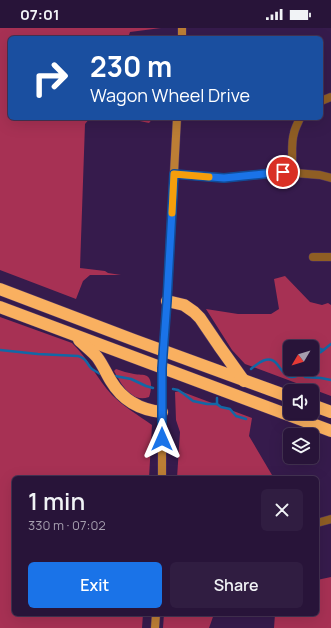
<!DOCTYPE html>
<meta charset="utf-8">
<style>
body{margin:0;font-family:Manrope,sans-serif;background:#301d41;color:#f1f3f6;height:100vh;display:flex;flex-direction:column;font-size:15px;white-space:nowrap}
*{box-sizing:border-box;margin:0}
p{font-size:13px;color:#a59eae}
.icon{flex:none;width:22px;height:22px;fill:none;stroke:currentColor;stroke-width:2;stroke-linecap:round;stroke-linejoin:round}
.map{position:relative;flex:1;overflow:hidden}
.sheet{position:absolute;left:12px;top:448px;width:307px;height:140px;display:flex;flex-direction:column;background:#281439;border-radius:6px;box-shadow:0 4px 16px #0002,0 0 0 1px #443353}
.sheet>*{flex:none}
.banner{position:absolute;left:8px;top:8px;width:315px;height:84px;border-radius:6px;box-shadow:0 4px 16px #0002,0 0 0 1px #443353;background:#1a4fa0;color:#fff;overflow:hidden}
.needle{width:26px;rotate:232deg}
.fabs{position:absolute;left:283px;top:312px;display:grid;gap:8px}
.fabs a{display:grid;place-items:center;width:36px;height:36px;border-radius:6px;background:#281439;box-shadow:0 4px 16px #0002,0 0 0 1px #443353;font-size:20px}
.pin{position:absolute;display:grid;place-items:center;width:34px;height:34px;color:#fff;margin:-17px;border:2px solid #fff;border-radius:50%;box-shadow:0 1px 4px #0007}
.me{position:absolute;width:44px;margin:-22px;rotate:0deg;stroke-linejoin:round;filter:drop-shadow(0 0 3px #0008)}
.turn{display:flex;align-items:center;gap:14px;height:84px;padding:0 16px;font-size:18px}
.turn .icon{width:52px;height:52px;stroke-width:2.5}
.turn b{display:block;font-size:28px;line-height:34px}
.round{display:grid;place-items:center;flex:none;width:42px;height:42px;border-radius:6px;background:#301d41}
.head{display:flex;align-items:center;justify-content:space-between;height:68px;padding:0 16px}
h1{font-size:24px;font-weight:600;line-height:30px}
.primary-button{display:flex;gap:8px;margin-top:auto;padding:8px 16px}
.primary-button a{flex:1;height:46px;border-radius:6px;background:#1a73e8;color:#fff;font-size:16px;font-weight:600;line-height:46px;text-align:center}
.primary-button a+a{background:#301d41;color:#f1f3f6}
.status{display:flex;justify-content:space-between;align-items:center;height:28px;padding:0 20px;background:#281439;direction:ltr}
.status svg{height:11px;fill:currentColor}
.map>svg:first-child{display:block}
</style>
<div class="status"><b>07:01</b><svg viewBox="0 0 49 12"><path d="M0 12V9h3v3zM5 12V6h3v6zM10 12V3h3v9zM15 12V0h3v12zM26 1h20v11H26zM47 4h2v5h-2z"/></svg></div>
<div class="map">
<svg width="331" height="600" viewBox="0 0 331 600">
<rect width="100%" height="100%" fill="#361b4c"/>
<g fill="#a73154" fill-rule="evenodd">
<path d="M0,0H161L130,4L128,10H10V90H90L85,96L80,240L105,243L108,245L121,247H90L83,253L76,271L0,242Z"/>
<path d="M126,90H153L149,95Z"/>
<path d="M285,248L310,274L322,277L328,275L331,277V368L245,336L232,322L206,281L238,286H271L279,281L274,251ZM290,319H312V341H290Z"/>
<path d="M0,289L72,315C88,330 97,351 112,367C123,378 138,387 152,397L149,450H14V586H143L142,600H0Z"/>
<path d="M116,341C122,343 128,345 134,346C138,347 144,346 147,348C153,352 151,364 149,369C131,375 122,357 114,343Z"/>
<path d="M180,363L252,390L249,408L272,447L264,450H177L180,404L176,392L175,364Z"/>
<path d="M331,549V600H274L275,586H317V552Z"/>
<path d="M164,586H214L209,600H163Z"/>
</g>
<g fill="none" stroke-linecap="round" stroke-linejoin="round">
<g stroke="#1268a6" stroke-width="2.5">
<path d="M304,319L306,316L311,315L318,320L323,322"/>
<path d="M0,322L38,326L78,328C88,331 86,336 92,341C95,343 98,345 101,346"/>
<path d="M312,327L321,324L331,316"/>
<path d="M251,341C258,335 269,326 277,336C280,340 282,343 285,346C287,347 288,349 291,349C297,350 303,344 307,341"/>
<path d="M302,345L305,349L321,350L331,352"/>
<path d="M115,348L131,351L146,358L153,360"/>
<path d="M173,361L178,362L184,366L193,373L207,376H217L221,379L230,381L236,388L246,391"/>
<path d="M217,376V370"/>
</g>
<defs>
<g id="street">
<path d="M321,73L331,69"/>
<path d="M291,145C294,132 290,118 294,105C295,100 298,95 300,90"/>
<path d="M174,146L224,150L283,144L320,147L331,150"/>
<path d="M313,229H331"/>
<path d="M317,495L331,491"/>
</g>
<g id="secondary">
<path d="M182,10V0"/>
<path d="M162,450V340L167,273L177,90"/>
<path d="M155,600L156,586"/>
</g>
<g id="highway">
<path d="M0,261L134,312L290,369"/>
<path d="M167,273L184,277L194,284L200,290L219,318L244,353"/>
<path d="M0,279L331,403"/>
<path d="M79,312C85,318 92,323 97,329C103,337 106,345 111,353C123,373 140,382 162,384"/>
<path d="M312,377L331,384"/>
</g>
</defs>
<use href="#street" stroke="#503765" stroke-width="9"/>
<use href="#secondary" stroke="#503765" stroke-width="9"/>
<use href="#highway" stroke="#503765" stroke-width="13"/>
<use href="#street" stroke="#8f5e24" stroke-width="8"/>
<use href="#secondary" stroke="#bc7e35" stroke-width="8"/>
<use href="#highway" stroke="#f9b060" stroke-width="12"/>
</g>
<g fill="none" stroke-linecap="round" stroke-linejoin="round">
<defs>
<path id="route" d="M162,411V340L167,273L174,146L224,150L283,144"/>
</defs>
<use href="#route" stroke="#114b97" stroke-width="10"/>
<use href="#route" stroke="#1a73e8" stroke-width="7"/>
<path stroke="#f59e0b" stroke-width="7" d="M172,185L174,146L209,149"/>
</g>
</svg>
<div class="fabs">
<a><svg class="needle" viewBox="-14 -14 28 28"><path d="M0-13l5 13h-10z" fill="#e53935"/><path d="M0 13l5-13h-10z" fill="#a59eae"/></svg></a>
<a><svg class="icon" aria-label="sound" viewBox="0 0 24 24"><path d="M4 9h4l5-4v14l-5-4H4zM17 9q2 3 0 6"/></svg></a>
<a><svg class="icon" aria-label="layers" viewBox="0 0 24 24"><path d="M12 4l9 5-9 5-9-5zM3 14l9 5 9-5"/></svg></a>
</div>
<div class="pin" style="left:283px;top:144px;background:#d93025"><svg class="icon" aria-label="arrive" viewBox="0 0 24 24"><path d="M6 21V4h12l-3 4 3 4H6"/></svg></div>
<svg class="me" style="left:162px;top:411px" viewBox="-20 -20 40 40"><path d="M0-17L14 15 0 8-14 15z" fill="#1a73e8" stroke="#fff" stroke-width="4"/></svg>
<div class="banner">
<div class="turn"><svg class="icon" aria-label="right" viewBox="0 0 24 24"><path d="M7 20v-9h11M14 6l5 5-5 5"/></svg><div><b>230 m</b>Wagon Wheel Drive</div></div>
</div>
<section class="sheet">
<div class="head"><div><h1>1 min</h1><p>330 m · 07:02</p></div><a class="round"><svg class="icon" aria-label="close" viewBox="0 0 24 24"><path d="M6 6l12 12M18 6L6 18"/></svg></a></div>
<div class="primary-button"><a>Exit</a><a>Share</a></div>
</section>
</div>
